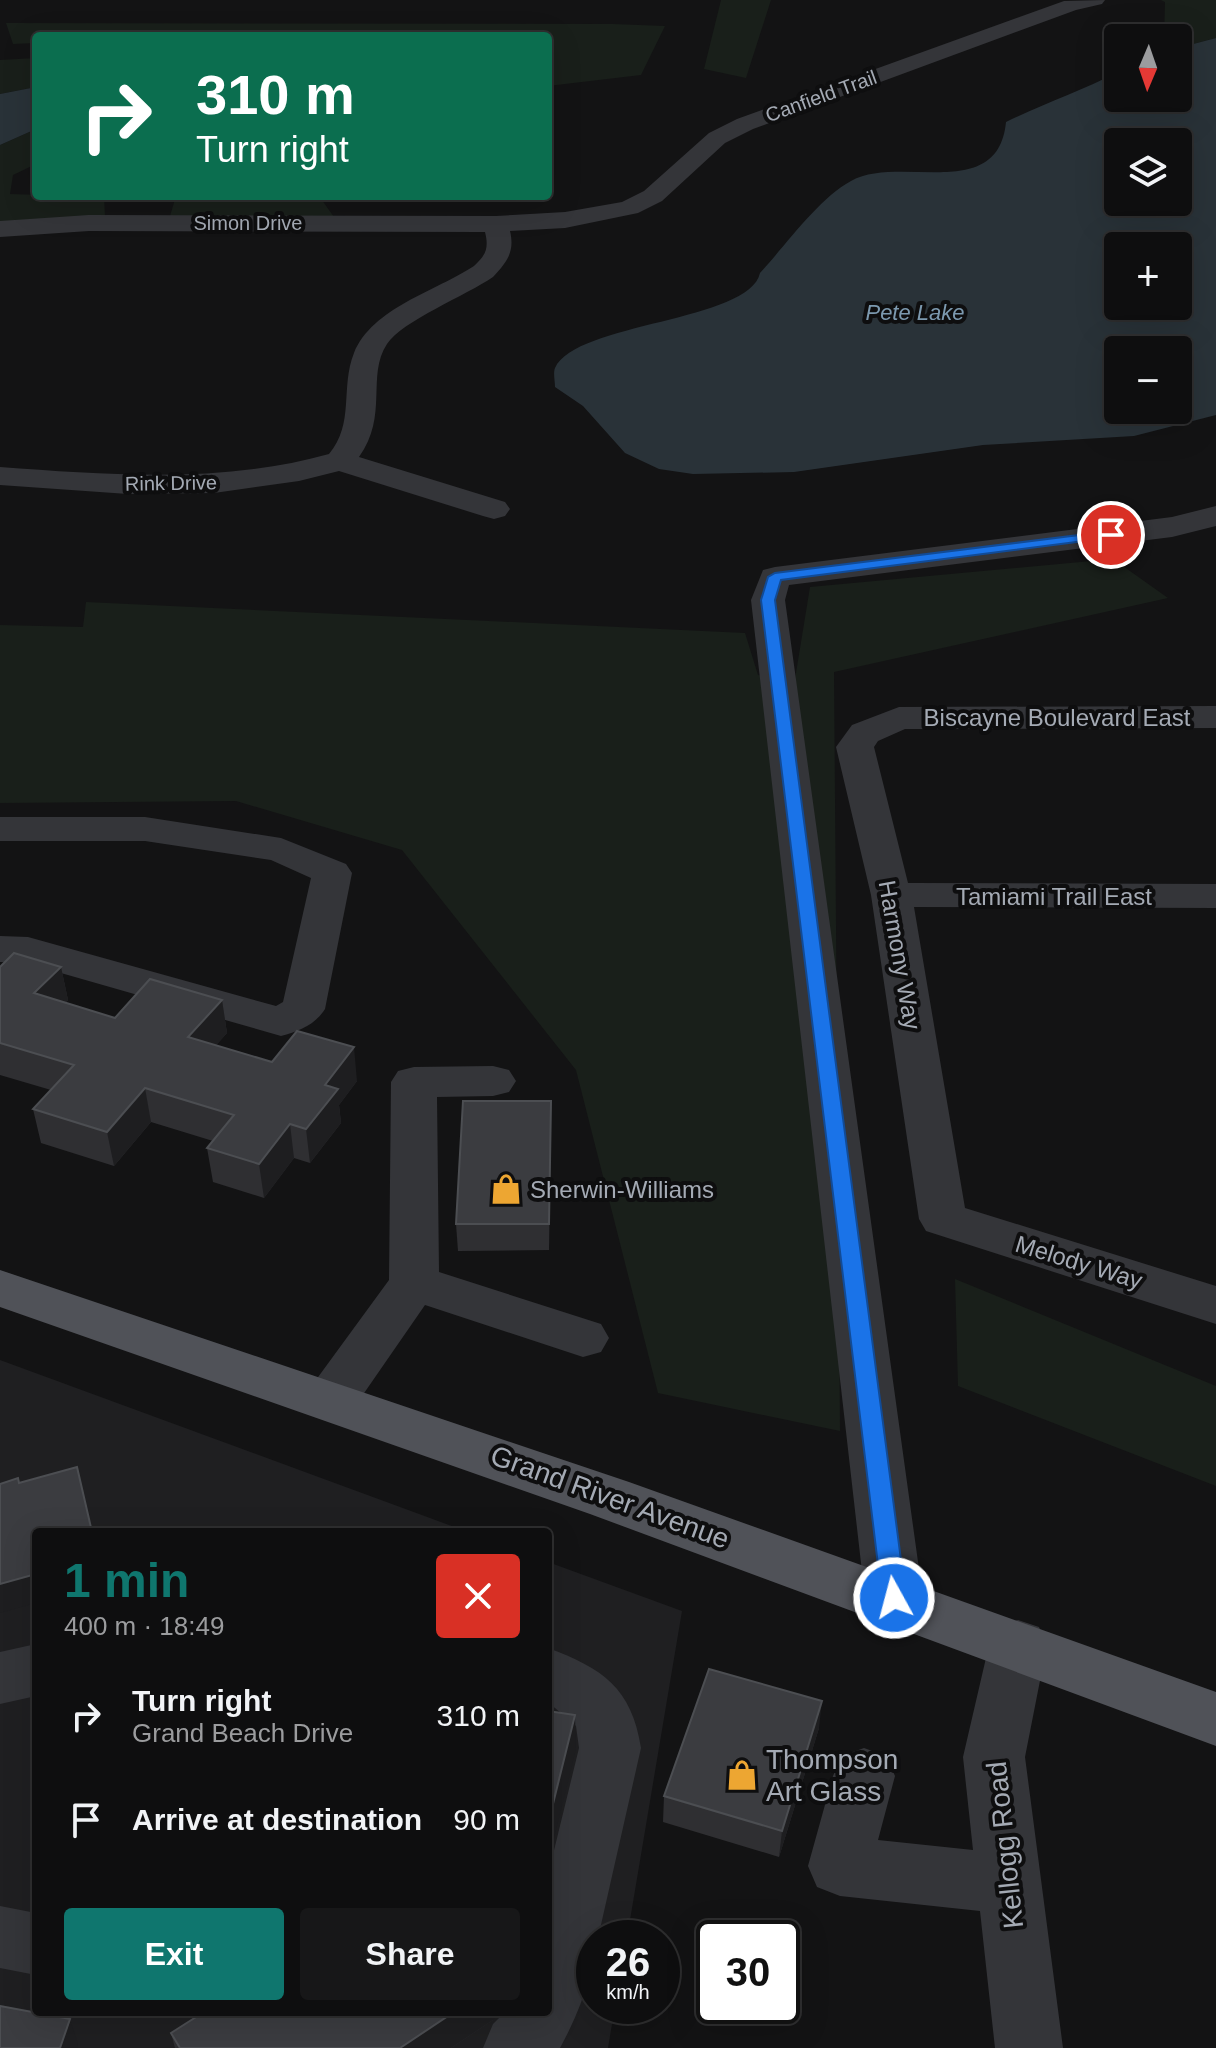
<!DOCTYPE html>
<meta charset="utf-8">
<style>
body{margin:0;font-family:Helvetica,sans-serif;background:#171718;color:#f1f3f6;height:100vh;display:flex;flex-direction:column;font-size:30px;white-space:nowrap}
*{box-sizing:border-box;margin:0}
p{font-size:26px;color:#9b9c9e}
.icon{flex:none;width:44px;height:44px;fill:none;stroke:currentColor;stroke-width:2;stroke-linecap:round;stroke-linejoin:round}
.map{position:relative;flex:1;overflow:hidden}
.details{position:absolute;left:32px;top:1528px;width:520px;height:488px;display:flex;flex-direction:column;background:#0e0e0f;border-radius:8px;box-shadow:0 8px 32px #0002,0 0 0 2px #2e2e2f}
.details>*{flex:none}
.top-card{position:absolute;left:32px;top:32px;width:520px;height:168px;border-radius:8px;box-shadow:0 8px 32px #0002,0 0 0 2px #2e2e2f;background:#0b6e4f;color:#fff;overflow:hidden}
.needle{width:52px;rotate:182deg}
.buttons{position:absolute;left:1104px;top:24px;display:grid;gap:16px}
.buttons a{display:grid;place-items:center;width:88px;height:88px;border-radius:8px;background:#0e0e0f;box-shadow:0 8px 32px #0002,0 0 0 2px #2e2e2f;font-size:40px}
.speed{position:absolute;left:576px;top:1920px;display:flex;gap:16px;font-size:40px;font-weight:700;text-align:center}
.speed>*{display:grid;place-content:center;width:104px;height:104px;border-radius:50%;background:#0e0e0f;box-shadow:0 8px 32px #0002,0 0 0 2px #2e2e2f;line-height:1}
.speed small{font-size:20px;font-weight:400}
.speed .limit{border:4px solid #111;border-radius:12px;background:#fff;color:#111}
.pin{position:absolute;display:grid;place-items:center;width:68px;height:68px;color:#fff;margin:-34px;border:4px solid #fff;border-radius:50%;box-shadow:0 2px 8px #0007}
.me{position:absolute;width:88px;margin:-44px;rotate:353deg;stroke-linejoin:round;filter:drop-shadow(0 0 6px #0008)}
.turn{display:flex;align-items:center;gap:28px;height:168px;padding:0 32px;font-size:36px}
.turn .icon{width:104px;height:104px;stroke-width:2.5}
.turn b{display:block;font-size:56px;line-height:68px}
.round{display:grid;place-items:center;flex:none;width:84px;height:84px;border-radius:8px;background:#171718}
.headline{display:flex;align-items:center;justify-content:space-between;height:136px;padding:0 32px}
h1{font-size:48px;font-weight:600;line-height:60px;color:#0f766e}
.button{display:flex;gap:16px;margin-top:auto;padding:16px 32px}
.button a{flex:1;height:92px;border-radius:8px;background:#0f766e;color:#fff;font-size:32px;font-weight:600;line-height:92px;text-align:center}
.button a+a{background:#171718;color:#f1f3f6}
ul{padding:0;list-style:none}
li{display:flex;align-items:center;gap:24px;height:104px;padding:0 32px}
li div{flex:1}
li b{display:block;font-size:30px}
li em{font-style:normal}
.map>svg:first-child{display:block}
</style>
<div class="map">
<svg width="1216" height="2048" viewBox="0 0 1216 2048">
<rect width="100%" height="100%" fill="#131314"/>
<path fill="#1f1f21" d="M0,1360L468,1532H36V2012H548V1562L682,1611L627,1938H594V2006H615L608,2048H0Z"/>
<g fill="#191f1a">
<path d="M721,0H771L746,78L704,69Z"/>
<path d="M1161,0H1216V38L1178,48V38H1164L1165,2Z"/>
<path d="M6,23L613,24L665,26L641,75L548,86V36H36V43L13,44Z"/>
<path d="M36,58V87L0,94V60Z"/>
<path d="M36,129V164L13,175L10,194L104,197L105,216L0,223V145Z"/>
<path d="M176,196H319L334,217L170,216Z"/>
<path d="M1113,559L1168,598L834,672L840,1431L658,1393L576,1070L402,850L236,801L0,803V625L83,627L86,602L745,633L758,675L795,679L810,587Z"/>
<path d="M955,1279L1216,1386V1486L958,1386Z"/>
</g>
<g fill="#293238" fill-rule="evenodd">
<path d="M1216,38V415L1134,436L983,445L794,472L693,474L659,469L625,453L583,406L555,387C555,381 553,373 555,368C576,322 749,322 760,273C786,245 818,199 851,181C899,154 998,204 1006,122C1043,104 1081,91 1118,72V98H1178V48ZM1118,142H1178V202H1118ZM1118,246H1178V306H1118ZM1118,350H1178V410H1118Z"/>
<path d="M36,87V129L0,145V94Z"/>
</g>
<g fill="none" stroke-linecap="round" stroke-linejoin="round">
<g fill="#343539" fill-rule="evenodd">
<path d="M1105,0L1102,4L1076,10L753,129L725,143L662,201L638,213L565,228L510,231C515,252 507,262 493,277C467,295 402,321 387,344C366,376 389,415 359,457L505,502L510,509L505,516L494,519L483,516L339,471L299,481L214,493L128,494L0,485V467C111,475 221,484 329,454C355,423 340,388 354,353C372,308 436,291 474,266C486,255 489,248 485,232L89,231L0,237V221L89,215L496,216L565,212L622,202L644,191L709,133L737,119L1064,1Z"/>
<path d="M1216,506V526L1172,537L789,585L785,600L923,1598L914,1615L894,1622L874,1615L865,1598L751,600L763,570L775,567L1172,517Z"/>
<path d="M1216,706V728L905,729L878,741L874,747L908,883L1216,884V908L914,907L965,1208L1216,1286V1324L926,1231L919,1219L871,895L836,747L852,725L899,707Z"/>
<path d="M0,817H145L281,838L346,864L352,873L325,1009C315,1025 299,1031 281,1036L26,963L0,962V936L28,937L276,1006L283,1002L311,878L271,860L145,841H0Z"/>
<path d="M493,1066L509,1070L516,1081L509,1092L493,1096L437,1097L439,1272L601,1324L609,1338L601,1352L583,1357L425,1305L351,1412L332,1418L313,1412L306,1398L313,1384L389,1280L391,1082L398,1071L414,1067Z"/>
<path d="M1018,1620L1039,1627L1047,1645L1025,1757L1063,2048H995L980,1911L840,1896L817,1887L808,1866L833,1776L842,1756L864,1748L886,1756L895,1776L878,1840L973,1850L963,1757L989,1645L997,1627Z"/>
<path d="M36,1644V1696L0,1704V1652Z"/>
<path d="M548,1648C602,1668 632,1688 641,1748L598,1938H594C594,1976 578,2015 560,2048H483L493,2024L505,2012H548V1875L579,1748L576,1726L548,1702Z"/>
<path d="M0,1906L36,1913V1975L0,1968Z"/>
</g>
<path fill="#505258" fill-rule="evenodd" d="M0,1270L629,1482L1216,1692V1746L590,1514L0,1307Z"/>
</g>
<g fill="#2f2f32">
<path d="M0,967H61L68,1000L65,1003L115,1018L222,1000L227,1033L216,1045L272,1062L357,1081L339,1105L341,1123L310,1163L294,1158L264,1198L213,1182L207,1148L213,1141L151,1122L114,1166L41,1143L33,1109L51,1090L0,1075Z"/>
<path d="M551,1101L549,1250L458,1251L456,1224Z"/>
<path d="M819,1728L779,1857L663,1822L664,1796Z"/>
<path d="M493,2020L451,2048H175L171,2033Z"/>
</g>
<g fill="#1e1e20">
<path d="M61,967L68,1000L41,1027L34,993Z"/>
<path d="M222,1000L227,1033L194,1071L188,1037Z"/>
<path d="M354,1047L357,1081L339,1105L341,1123L310,1163L306,1129L325,1085Z"/>
<path d="M145,1088L151,1122L114,1166L107,1132Z"/>
<path d="M551,1101V1127L549,1250V1224Z"/>
<path d="M290,1124L294,1158L264,1198L259,1164Z"/>
<path d="M36,1574V1603L0,1613V1584Z"/>
<path d="M822,1701L819,1728L779,1857L782,1831Z"/>
<path d="M575,1715L576,1749L548,1862V1824Z"/>
<path d="M454,2012H501L493,2020L451,2048H400Z"/>
<path d="M70,2019L78,2044L77,2048H60Z"/>
</g>
<g fill="#3b3c40" stroke="#4c4e52" stroke-width="2">
<path d="M14,953L61,967L34,993L115,1018L150,979L222,1000L188,1037L272,1062L297,1031L354,1047L325,1085L338,1089L306,1129L290,1124L259,1164L207,1148L234,1115L145,1088L107,1132L33,1109L74,1065L0,1043V967Z"/>
<path d="M463,1101H551L549,1224H456Z"/>
<path d="M77,1467L92,1532H36V1574L0,1584V1484L18,1478L19,1483Z"/>
<path d="M709,1669L822,1701L782,1831L664,1796Z"/>
<path d="M548,1711L575,1715L548,1824Z"/>
<path d="M0,2006L70,2019L60,2048H0Z"/>
<path d="M204,2012H454L400,2048H180L171,2033Z"/>
</g>
<path fill="#1a73e8" stroke="#114b97" stroke-width="2" d="M1111,531L1115,532V537L781,580L775,600L906,1598L902,1605L894,1608L886,1605L882,1598L761,600L768,577L775,573Z"/>
<defs>
<symbol id="shop-bare" viewBox="-9 -9 18 18"><path d="M-5-2.5h2.3a2.7 3.5 0 0 1 5.4 0H5L5.5 6h-11ZM-1.5-2.5h3a1.5 2.3 0 0 0-3 0Z" fill="#eda632" stroke="#0e0e0f" stroke-width="2.5" paint-order="stroke"/></symbol>
</defs>
<g fill-rule="evenodd">
<use href="#shop-bare" x="484" y="1167" width="44" height="44"/>
<use href="#shop-bare" x="720" y="1753" width="44" height="44"/>
</g>
<g text-anchor="middle" dominant-baseline="central" stroke-width="8" stroke-linejoin="round" paint-order="stroke">
<g font-size="20" fill="#a4aab4" stroke="#0e0e0f">
<text transform="translate(821 96) rotate(-20)">Canfield Trail</text>
<text x="248" y="223">Simon Drive</text>
<text transform="translate(171 483) rotate(-1)">Rink Drive</text>
</g>
<g font-size="22" font-style="italic" fill="#7c99af" stroke="#0e0e0f">
<text x="915" y="312">Pete Lake</text>
</g>
<g font-size="24" fill="#a4aab4" stroke="#0e0e0f">
<text x="1057" y="717">Biscayne Boulevard East</text>
<text x="1054" y="896">Tamiami Trail East</text>
<text transform="translate(900 955) rotate(80)">Harmony Way</text>
<text transform="translate(1079 1262) rotate(17)">Melody Way</text>
</g>
<g font-size="24" fill="#a4aab4" stroke="#0e0e0f" text-anchor="start">
<text x="530" y="1189">Sherwin-Williams</text>
</g>
<g font-size="28" fill="#a4aab4" stroke="#0e0e0f">
<text transform="translate(610 1497) rotate(20)">Grand River Avenue</text>
<text transform="translate(1005 1845) rotate(-96)">Kellogg Road</text>
</g>
<g font-size="28" fill="#a4aab4" stroke="#0e0e0f" text-anchor="start">
<text x="766" y="1759">Thompson<tspan x="766" dy="32">Art Glass</tspan></text>
</g>
</g>
</svg>
<div class="buttons">
<a><svg class="needle" viewBox="-14 -14 28 28"><path d="M0-13l5 13h-10z" fill="#e53935"/><path d="M0 13l5-13h-10z" fill="#9b9c9e"/></svg></a>
<a><svg class="icon" aria-label="layers" viewBox="0 0 24 24"><path d="M12 4l9 5-9 5-9-5zM3 14l9 5 9-5"/></svg></a>
<a>+</a>
<a>−</a>
</div>
<div class="speed"><div>26<small>km/h</small></div><div class="limit">30</div></div>
<div class="pin" style="left:1111px;top:535px;background:#d93025"><svg class="icon" aria-label="arrive" viewBox="0 0 24 24"><path d="M6 21V4h12l-3 4 3 4H6"/></svg></div>
<svg class="me" style="left:894px;top:1598px" viewBox="-20 -20 40 40"><circle r="17" fill="#1a73e8" stroke="#fff" stroke-width="3"/><path d="M0-11L8 9 0 5-8 9z" fill="#fff"/></svg>
<div class="top-card">
<div class="turn"><svg class="icon" aria-label="right" viewBox="0 0 24 24"><path d="M7 20v-9h11M14 6l5 5-5 5"/></svg><div><b>310 m</b>Turn right</div></div>
</div>
<section class="details">
<div class="headline"><div><h1>1 min</h1><p>400 m · 18:49</p></div><a class="round" style="background:#d93025;color:#fff"><svg class="icon" aria-label="close" viewBox="0 0 24 24"><path d="M6 6l12 12M18 6L6 18"/></svg></a></div>
<ul>
<li><svg class="icon" aria-label="right" viewBox="0 0 24 24"><path d="M7 20v-9h11M14 6l5 5-5 5"/></svg><div><b>Turn right</b><p>Grand Beach Drive</p></div><em>310 m</em></li>
<li><svg class="icon" aria-label="arrive" viewBox="0 0 24 24"><path d="M6 21V4h12l-3 4 3 4H6"/></svg><div><b>Arrive at destination</b></div><em>90 m</em></li>
</ul>
<div class="button"><a>Exit</a><a>Share</a></div>
</section>
</div>
